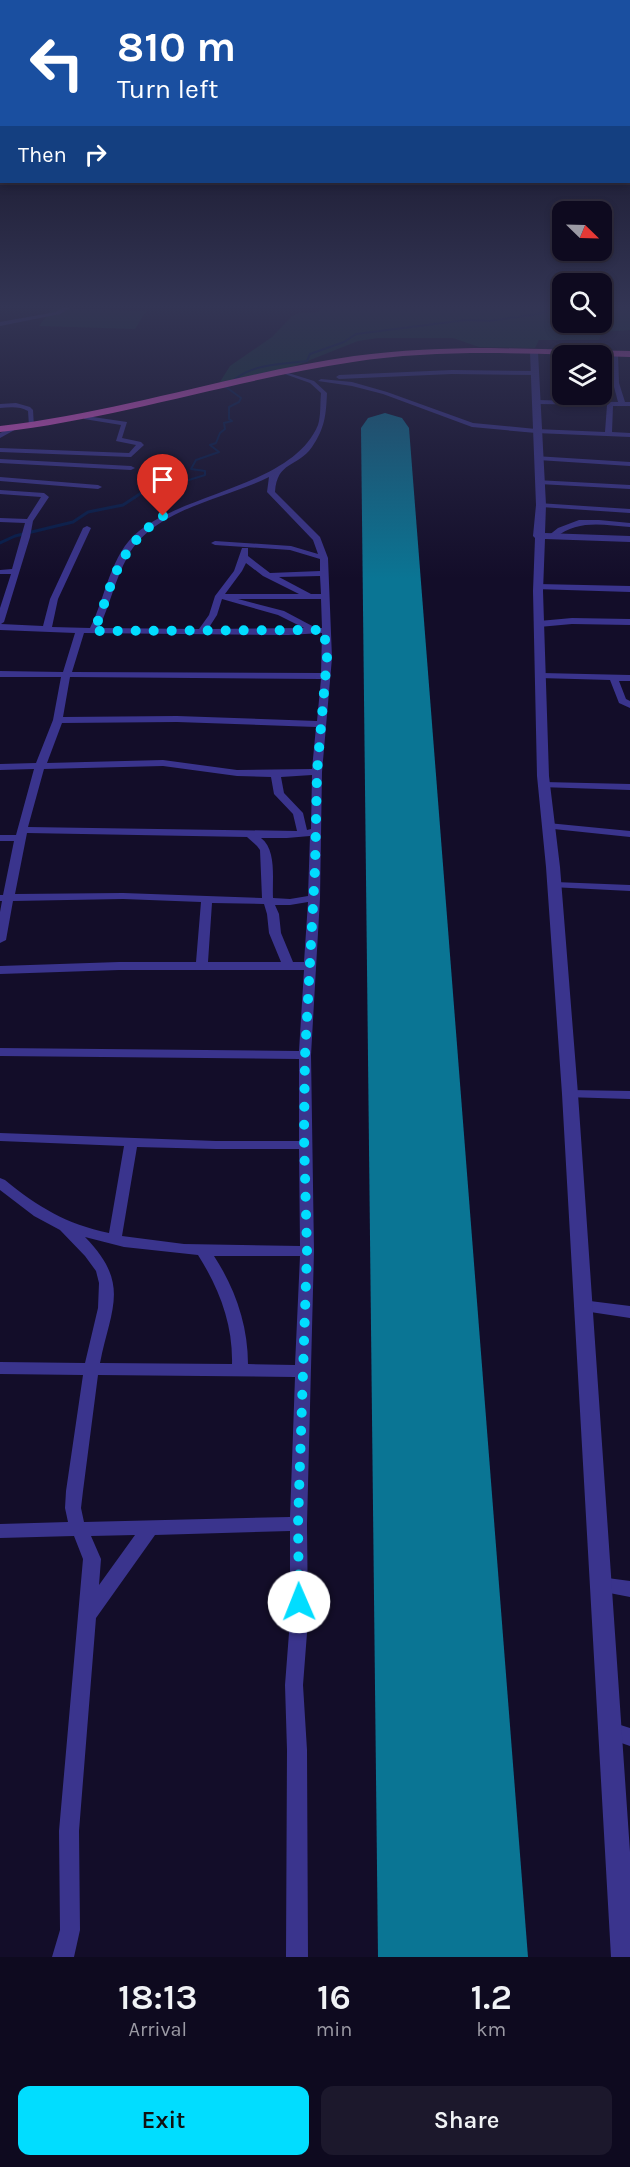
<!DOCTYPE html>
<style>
body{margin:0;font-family:Karla,sans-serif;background:#1c182c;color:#f1f3f6;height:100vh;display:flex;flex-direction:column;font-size:22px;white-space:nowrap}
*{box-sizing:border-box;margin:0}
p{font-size:20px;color:#9b9aa4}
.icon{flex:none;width:33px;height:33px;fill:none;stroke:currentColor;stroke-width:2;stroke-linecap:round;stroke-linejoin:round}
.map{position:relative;height:1957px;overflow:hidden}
.details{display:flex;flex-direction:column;background:#0e0a1f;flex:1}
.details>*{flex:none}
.banner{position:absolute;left:0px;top:0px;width:630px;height:183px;box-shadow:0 3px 9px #0003,0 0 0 2px #2e2b3d;background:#1a4fa0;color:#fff;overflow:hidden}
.needle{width:39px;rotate:113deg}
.fabs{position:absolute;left:552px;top:201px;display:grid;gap:12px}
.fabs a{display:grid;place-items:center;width:60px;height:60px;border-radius:12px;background:#0e0a1f;box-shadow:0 3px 9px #0003,0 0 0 2px #2e2b3d;font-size:30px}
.pin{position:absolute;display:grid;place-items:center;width:51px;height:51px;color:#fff;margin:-62px -26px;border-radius:50% 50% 50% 0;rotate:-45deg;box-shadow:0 0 6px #0007}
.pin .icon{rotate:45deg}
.me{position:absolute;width:66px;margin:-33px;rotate:359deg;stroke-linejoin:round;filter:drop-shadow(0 0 4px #0008)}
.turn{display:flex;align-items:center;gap:21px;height:126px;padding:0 18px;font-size:27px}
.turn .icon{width:78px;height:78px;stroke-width:2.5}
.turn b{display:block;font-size:42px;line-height:51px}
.then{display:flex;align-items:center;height:57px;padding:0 18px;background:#0003;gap:12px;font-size:22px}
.eta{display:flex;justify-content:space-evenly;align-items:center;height:102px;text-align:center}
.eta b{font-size:36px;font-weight:600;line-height:42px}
.button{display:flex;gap:12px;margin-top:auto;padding:12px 18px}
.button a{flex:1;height:69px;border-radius:12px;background:#01ddff;color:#111;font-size:24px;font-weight:600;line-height:69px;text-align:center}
.button a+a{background:#1c182c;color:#f1f3f6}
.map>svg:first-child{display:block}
</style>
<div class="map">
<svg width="630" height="1957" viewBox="0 0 630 1957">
<rect width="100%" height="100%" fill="#130d29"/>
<g fill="#103434">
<path d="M318,305H562V322H602V305H630V330L602,332L599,340H539L535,348L479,347L453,338H378L358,341L295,366L218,385L230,366L272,337L292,316L299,313L318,312L323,306Z"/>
<path d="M53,308L146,311L135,329L39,326Z"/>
</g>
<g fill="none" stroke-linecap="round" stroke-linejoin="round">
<path stroke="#051c4a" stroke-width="2" d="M146,489L176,484L205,475V471L191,469L196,460L219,452L210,445L216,443L220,433L225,429L224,423L232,421L229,419V407L239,402L241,398L226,387C248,363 277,365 307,361L310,354L344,342L356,334L466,320L489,321L538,314L562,306"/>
<path stroke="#051c4a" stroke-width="3" d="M0,543L15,536L73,522L88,512L123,505L149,488"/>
<path fill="#0a7594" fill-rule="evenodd" d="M385,413L402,418L409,428L528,1957H378L361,428L368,418Z"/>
<g fill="#3a348d" fill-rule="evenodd">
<path d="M67,305H75L60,314L0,326V322L56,312Z"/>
<path d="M615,352L618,354L619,383L625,402H630V406H613L612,432L630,433V437L536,433L472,427L383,394L352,386L318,381L321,379L352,382L387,392L473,423L536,429L605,432L607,405L537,404L534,402L537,400L618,402L613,383L612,354Z"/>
<path d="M452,370L535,371L538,373L535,375L452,374L339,379L336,377L339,375Z"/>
<path d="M282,371L314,381L327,393C326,415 325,428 312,447C297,468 277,461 275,492L320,537L328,558L332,658L322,772L320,898L311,1055L314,1251L307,1524L308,1620L303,1685L307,1750L308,1957H286L287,1750L285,1685L290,1620V1531L155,1535L96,1618L79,1831L80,1930L74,1957H52L60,1930L59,1831L83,1559L74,1536L0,1538V1524L68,1522L65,1508L66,1491L83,1375L0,1374V1362L85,1363L98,1308L99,1283L96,1271L85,1256L60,1230L34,1216L0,1190V1178L5,1180C38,1207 66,1224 109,1233L124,1146L0,1141V1133L216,1141H299V1059L0,1056V1048L299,1051L304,970H119L0,974V966L119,962H196L201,902L123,899L13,901L6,940L0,943V912L2,901H0V895H3L14,841H0V835H16L34,769L0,770V764L36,763L53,720L61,677H0V671L63,672L75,633L0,630V608L11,574H0V570L12,569L25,523L0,522V518L27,519L41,497L0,494V490L44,493L49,497L33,521L30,537L4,622L1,624L43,626L50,599L83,528L87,526L91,528L58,599L52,627L90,628C106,597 110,554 139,531C188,492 293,485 318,425C321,416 320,403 321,393L310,383L282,373ZM269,477L267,492L313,540L318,554L291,546L215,541L211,543L215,545L290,550L320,559V571L270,573L248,556V548H242L234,571L215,596L209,615L199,629L99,628C110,605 115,579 128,556C153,509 225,499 269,477ZM246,563L263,576L299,594H225L242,571ZM320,576L321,594H311L279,577ZM222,599L278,615L304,628L208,629L217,615ZM238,599H321L322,628H316L284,611ZM84,633L288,635L322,633L321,673L72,672ZM70,677L321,679L317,721L177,716L63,717ZM177,722L316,727L312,769L237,770L163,760L47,763L62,723ZM163,766L237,776L271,777L274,794L293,814L297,831L28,827L44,769ZM312,775L311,829L307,830L303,813L284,793L281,777ZM27,833L247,837L257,846L260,850L262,898L123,893L15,894ZM310,836L308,896L290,899L273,898C272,879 277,850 261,838H287ZM308,902L304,962H293L281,933L279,914L275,905H290ZM212,903L264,904L267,914L269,933L281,962H208ZM137,1147L216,1149H299L300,1246L184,1244L122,1236ZM85,1237L124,1247L198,1255C219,1288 233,1324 232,1364L100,1363C111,1308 131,1284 85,1237ZM214,1256H300L295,1365L248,1364C248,1325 235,1288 214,1256ZM98,1375L295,1377L290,1517L84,1522L81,1508L83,1491ZM135,1535L99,1585L101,1559L91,1536Z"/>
<path d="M16,403L30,407L33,410L34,427L29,426L28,411C20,406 10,407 0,408V404Z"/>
<path d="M86,416L127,422L122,438L141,442L144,445L131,457L0,452V448L129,453L136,445L116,441L121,425L84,419V417Z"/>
<path d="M15,426L20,427L0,438V433Z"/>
<path d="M535,456L630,462V466L538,460H535Z"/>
<path d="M0,459L131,466L135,468L131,470L0,463Z"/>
<path d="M0,477L98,485L102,487L98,489L0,481Z"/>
<path d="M536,480L630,485V489L539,484H536Z"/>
<path d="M538,503L630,509V513L541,507L537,505Z"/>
<path d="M579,520H599L630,523V527C603,525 578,519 555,538L548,536L558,528Z"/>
<path d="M538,584L630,586V592L535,589V585Z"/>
<path d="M572,618L630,619V625L572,624L539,627L535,624L539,621Z"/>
<path d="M542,673L630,675V681H619L626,699L630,701V708L619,703L610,680L539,678L537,676Z"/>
<path d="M544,782L630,784V790L540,787L539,785Z"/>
<path d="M548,823L630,831V837L544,828L543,826L544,824Z"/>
<path d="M555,882L630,885V891L551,887L549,885L551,883Z"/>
<path d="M570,1090L630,1091V1099L565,1097L563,1094L565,1091Z"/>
<path d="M582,1300L630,1306V1318L577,1310L574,1306L577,1302Z"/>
<path d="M600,1577L630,1581V1597L594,1590L591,1585L594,1580Z"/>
<path d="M611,1722L630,1728V1746L604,1737L601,1731L604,1725Z"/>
</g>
<path fill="#3a348d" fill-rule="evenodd" d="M534,350L538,352L546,505L545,533L630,536V542L545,539L543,591L549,776L560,867L578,1094L630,1852V1957H611L562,1094L546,867L537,776L533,591L535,538L533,536L536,505L530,352Z"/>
<path fill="#e356ce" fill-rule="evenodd" d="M491,348L630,351V357C538,354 444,348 353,362C234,380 120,418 0,432V426C121,412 235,373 354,356C400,350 445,348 491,348Z"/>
</g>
<linearGradient id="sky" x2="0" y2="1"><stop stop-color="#0a0717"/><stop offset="0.53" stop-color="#333554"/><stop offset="1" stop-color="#333554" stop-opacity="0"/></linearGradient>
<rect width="630" height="579" fill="url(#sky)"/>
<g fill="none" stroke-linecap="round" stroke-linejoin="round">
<path stroke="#01ddff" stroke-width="10" stroke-dasharray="0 18" d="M163,516C137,534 121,557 110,587C104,602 101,617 93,631L324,630L327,658L317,772L315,869L305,1055L304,1136L307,1251L298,1524L299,1602"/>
</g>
</svg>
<div class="fabs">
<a><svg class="needle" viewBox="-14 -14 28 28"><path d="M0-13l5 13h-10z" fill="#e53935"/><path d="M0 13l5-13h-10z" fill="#9b9aa4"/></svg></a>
<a><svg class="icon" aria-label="search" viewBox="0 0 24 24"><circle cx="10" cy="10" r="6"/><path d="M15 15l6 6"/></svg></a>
<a><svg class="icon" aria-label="layers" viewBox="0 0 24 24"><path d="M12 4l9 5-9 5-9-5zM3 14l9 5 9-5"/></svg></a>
</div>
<div class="pin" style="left:163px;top:516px;background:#d93025"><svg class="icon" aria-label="arrive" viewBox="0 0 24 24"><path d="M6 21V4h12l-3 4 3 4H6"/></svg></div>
<svg class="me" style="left:299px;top:1602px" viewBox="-20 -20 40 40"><circle r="19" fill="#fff"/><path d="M0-13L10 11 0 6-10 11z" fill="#01ddff"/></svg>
<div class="banner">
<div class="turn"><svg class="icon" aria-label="left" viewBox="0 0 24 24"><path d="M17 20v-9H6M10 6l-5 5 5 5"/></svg><div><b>810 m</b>Turn left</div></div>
<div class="then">Then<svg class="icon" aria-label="right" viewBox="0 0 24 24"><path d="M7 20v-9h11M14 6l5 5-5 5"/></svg></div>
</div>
</div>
<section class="details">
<div class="eta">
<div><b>18:13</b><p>Arrival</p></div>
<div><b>16</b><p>min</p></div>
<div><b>1.2</b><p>km</p></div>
</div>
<div class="button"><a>Exit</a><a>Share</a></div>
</section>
